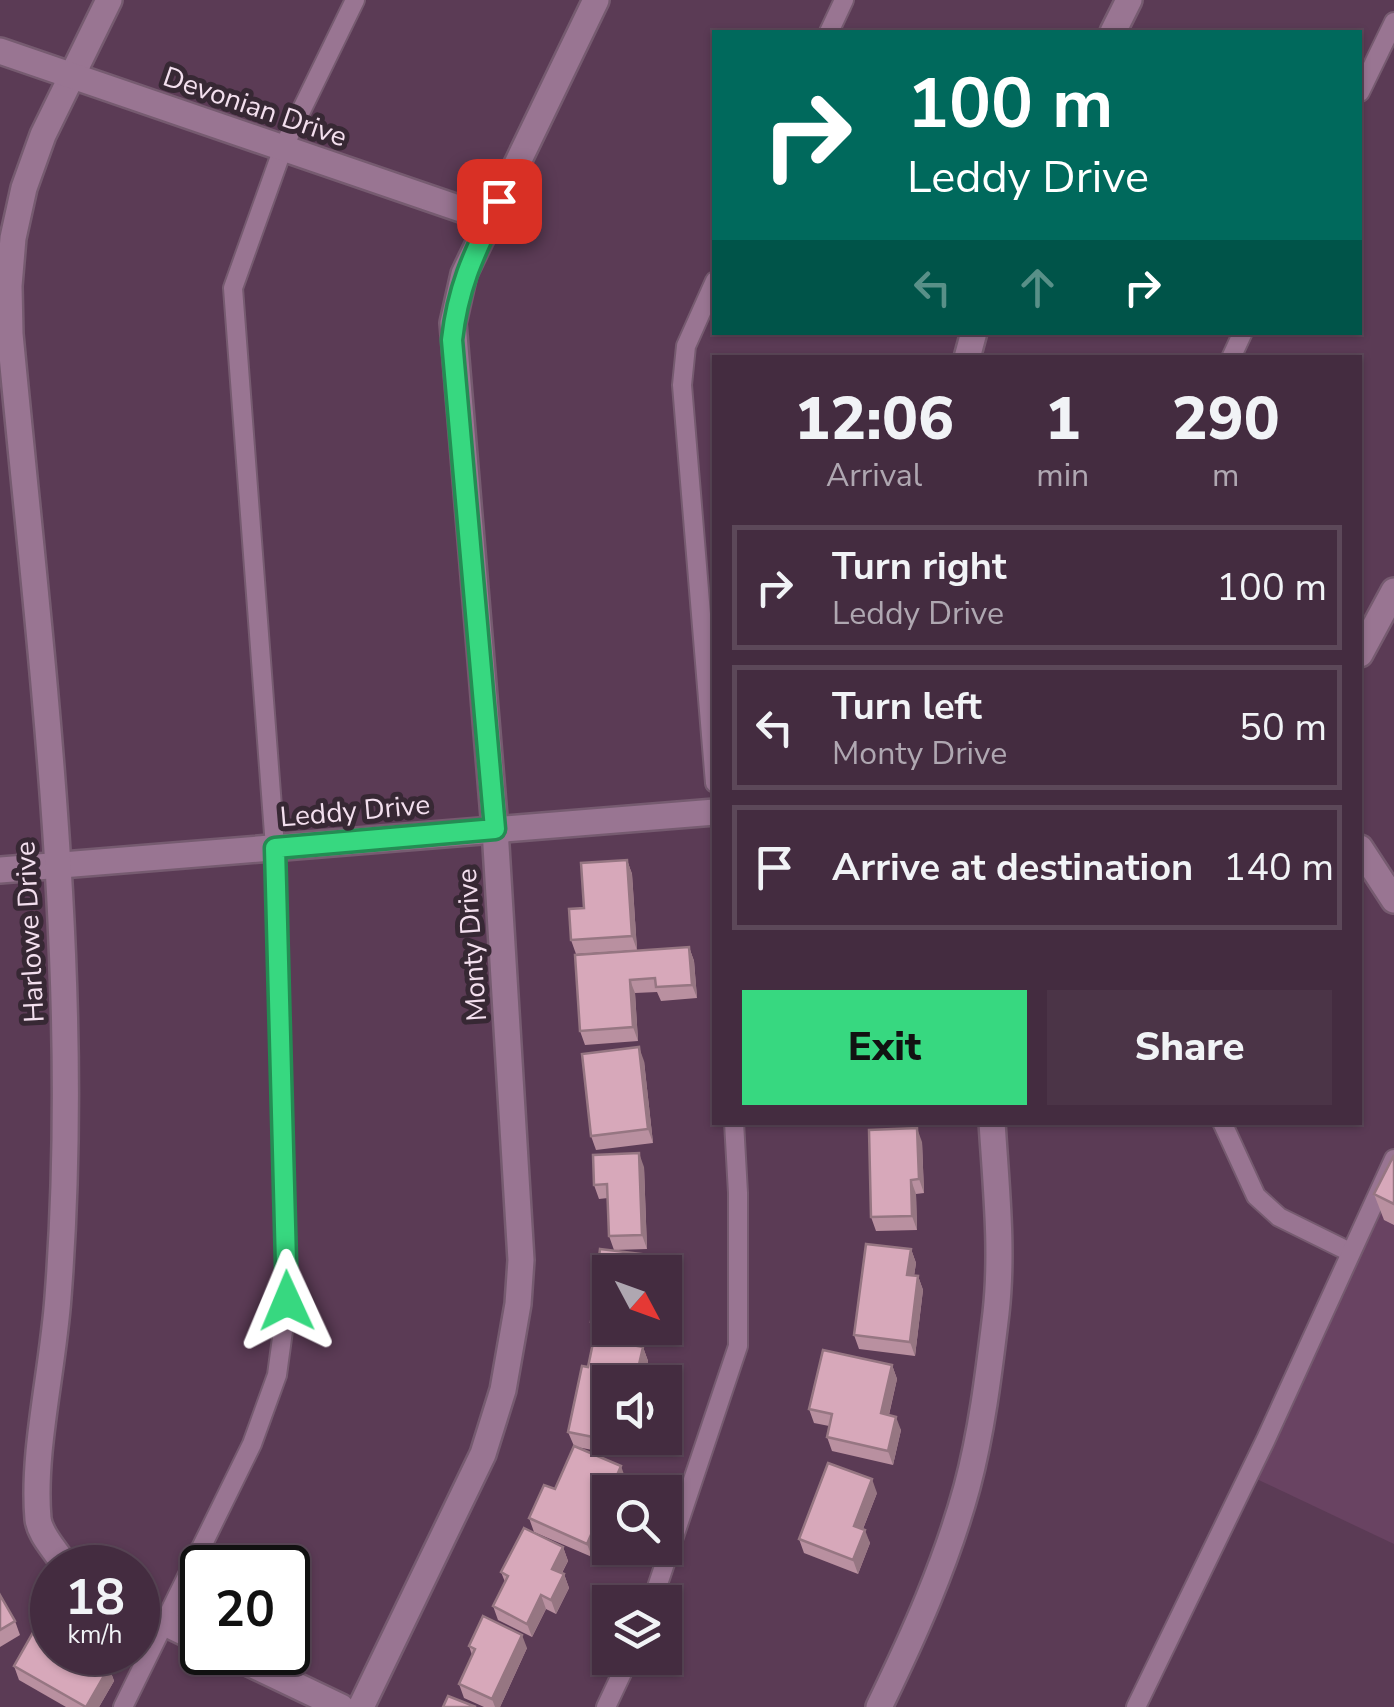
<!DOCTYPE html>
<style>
body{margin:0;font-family:"Nunito Sans",sans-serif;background:#4b3447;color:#f1f3f6;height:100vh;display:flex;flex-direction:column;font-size:38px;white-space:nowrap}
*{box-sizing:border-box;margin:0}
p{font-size:32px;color:#afa7b1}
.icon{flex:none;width:55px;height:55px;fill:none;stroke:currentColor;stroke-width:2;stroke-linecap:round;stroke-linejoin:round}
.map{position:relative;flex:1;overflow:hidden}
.sheet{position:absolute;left:712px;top:355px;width:650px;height:770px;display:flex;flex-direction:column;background:#442c40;border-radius:0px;box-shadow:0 2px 8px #0004,0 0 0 2px #5c4859}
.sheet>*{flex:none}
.hud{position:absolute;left:712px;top:30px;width:650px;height:305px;border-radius:0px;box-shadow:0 2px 8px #0004,0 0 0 2px #5c4859;background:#00695c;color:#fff;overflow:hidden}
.needle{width:65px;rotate:131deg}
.buttons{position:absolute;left:592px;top:1255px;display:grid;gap:20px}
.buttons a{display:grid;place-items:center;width:90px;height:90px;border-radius:0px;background:#442c40;box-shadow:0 2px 8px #0004,0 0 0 2px #5c4859;font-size:50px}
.speed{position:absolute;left:30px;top:1545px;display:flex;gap:20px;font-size:50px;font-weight:700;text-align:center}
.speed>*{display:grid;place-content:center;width:130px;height:130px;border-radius:50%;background:#442c40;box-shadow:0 2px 8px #0004,0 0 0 2px #5c4859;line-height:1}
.speed small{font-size:25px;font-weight:400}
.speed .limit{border:5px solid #111;border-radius:15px;background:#fff;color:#111}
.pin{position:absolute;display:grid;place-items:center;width:85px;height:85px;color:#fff;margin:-42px;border-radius:20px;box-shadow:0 5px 15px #0006}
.me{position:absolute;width:110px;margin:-55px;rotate:359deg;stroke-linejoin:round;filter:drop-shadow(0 0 8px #0008)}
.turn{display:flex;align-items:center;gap:35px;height:210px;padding:0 30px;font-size:45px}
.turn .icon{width:130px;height:130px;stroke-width:2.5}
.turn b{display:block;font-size:70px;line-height:85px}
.lanes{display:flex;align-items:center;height:95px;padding:0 30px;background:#0003;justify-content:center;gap:50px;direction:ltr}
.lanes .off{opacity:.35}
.eta{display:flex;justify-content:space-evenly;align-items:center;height:170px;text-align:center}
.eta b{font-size:60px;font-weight:800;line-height:70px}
.button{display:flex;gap:20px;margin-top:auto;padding:20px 30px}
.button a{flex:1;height:115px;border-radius:0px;background:#37d880;color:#111;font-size:40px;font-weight:800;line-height:115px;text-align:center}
.button a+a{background:#4b3447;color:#f1f3f6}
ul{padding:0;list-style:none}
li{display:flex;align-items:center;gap:30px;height:125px;margin:0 20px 15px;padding:0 10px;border:5px solid #5c4859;border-radius:0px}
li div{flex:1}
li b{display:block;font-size:38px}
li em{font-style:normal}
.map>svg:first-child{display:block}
</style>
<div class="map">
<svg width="1394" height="1707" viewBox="0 0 1394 1707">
<rect width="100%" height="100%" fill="#5b3b55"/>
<path fill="#694362" d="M1394,1169V1544L1246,1474Z"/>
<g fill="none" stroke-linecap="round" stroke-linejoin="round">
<defs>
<g id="service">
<path d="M829,32L844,0"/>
<path d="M1360,92L1394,22"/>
<path d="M715,281L686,346L682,385L715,783"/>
<path d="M1231,358L1243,332"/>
<path d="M1222,1122L1256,1196L1279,1217L1350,1252"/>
<path d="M652,1602L738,1346V1193L734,1122"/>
<path d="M123,1707L252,1444L277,1375L287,1301L275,847L233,288L283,148L355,0"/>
<path d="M606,1707L629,1658"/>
<path d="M1136,1707L1266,1439L1394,1159"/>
</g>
<g id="minor">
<path d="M1113,32L1129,0"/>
<path d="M967,358L974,332"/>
<path d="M1360,654L1394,591"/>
<path d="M1360,848L1394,900"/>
<path d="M0,870L715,812"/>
<path d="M66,1568C57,1551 40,1536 38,1519C32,1452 53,1370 58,1297C83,976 40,654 10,334L9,286L13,238L24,188L43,135L109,0"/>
<path d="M138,1610L202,1641"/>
<path d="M226,1652L341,1707"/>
<path d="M879,1707C914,1635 946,1564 967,1487C982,1431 989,1371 996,1313C1003,1250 996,1186 992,1122"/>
</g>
<g id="tertiary">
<path d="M0,51L490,219"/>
<path d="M361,1707L483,1454L503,1390L518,1304L521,1260L495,829L453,323L464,274L596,0"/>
</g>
</defs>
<use href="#service" stroke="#765b70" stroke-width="22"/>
<use href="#minor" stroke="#765b70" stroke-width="30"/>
<use href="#tertiary" stroke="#765b70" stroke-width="30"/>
<use href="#service" stroke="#997592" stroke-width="18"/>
<use href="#minor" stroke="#997592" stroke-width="25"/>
<use href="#tertiary" stroke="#997592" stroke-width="25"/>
</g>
<g fill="#b990a0">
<path d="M627,860L632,874L637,950L576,954L571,940L584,908Z"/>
<path d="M689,947L694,961L697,998L661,1001L657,992L635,993L638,1041L585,1045L580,1031L575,955Z"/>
<path d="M644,1061L653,1143L596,1150L591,1136Z"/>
<path d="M859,1122H922V1123L861,1127Z"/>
<path d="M922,1142L924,1193L916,1194L917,1230L876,1231L871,1217Z"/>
<path d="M1394,1155V1225L1384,1220L1374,1194Z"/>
<path d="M644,1167L647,1249L614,1250L609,1236L608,1198L599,1199L594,1185Z"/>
<path d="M600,1249L650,1255L655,1269L654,1272H610V1328H647L646,1342L596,1336L591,1322Z"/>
<path d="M911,1249L916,1263L914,1276H918L923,1290L915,1356L859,1349L854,1335Z"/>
<path d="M643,1347L648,1361L628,1457L577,1447L626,1480L620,1492H610V1516L592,1557L534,1532L529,1518L555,1489L574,1446L568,1432L588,1367Z"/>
<path d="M892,1365L897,1379L889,1415L901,1430L893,1465L832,1451L827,1437L829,1426L814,1423L809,1409Z"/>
<path d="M877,1493L863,1529L870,1543L858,1574L804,1553L799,1539Z"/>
<path d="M563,1547L568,1561L562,1573L564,1574L569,1588L556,1614L546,1609L532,1637L498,1620L493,1606L505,1582L501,1572Z"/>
<path d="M0,1595L15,1621L20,1635L0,1647Z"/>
<path d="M469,1646L527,1648L500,1707H484L464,1698L459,1684L472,1655Z"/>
<path d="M52,1652L109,1667L114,1681L99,1707H66L19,1680L14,1666Z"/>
</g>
<g fill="#967682">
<path d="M627,860L632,874L637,950L632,936Z"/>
<path d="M689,947L694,961L697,998L692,985Z"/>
<path d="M630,980L635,993L638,1041L633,1027Z"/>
<path d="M639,1047L644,1061L653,1143L648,1129Z"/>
<path d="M917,1128L922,1142L924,1193L919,1179Z"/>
<path d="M639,1153L644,1167L647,1249L642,1235Z"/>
<path d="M911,1180L916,1194L917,1230L912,1216Z"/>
<path d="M911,1249L916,1263L912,1289L907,1275Z"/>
<path d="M650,1255L655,1269L654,1272H647Z"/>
<path d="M918,1276L923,1290L915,1356L910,1342Z"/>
<path d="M641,1328H647L646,1342Z"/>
<path d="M643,1347L648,1361L643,1382H635Z"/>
<path d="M892,1365L897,1379L886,1427L881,1413Z"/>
<path d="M896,1417L901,1430L893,1465L888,1451Z"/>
<path d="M624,1438H632L628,1457L623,1443Z"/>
<path d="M621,1466L626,1480L620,1492H610V1516L592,1557L587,1544Z"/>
<path d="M872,1479L877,1493L859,1539L854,1526Z"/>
<path d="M865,1530L870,1543L858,1574L853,1560Z"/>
<path d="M563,1547L568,1561L557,1582L552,1569Z"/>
<path d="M564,1574L569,1588L556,1614L551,1600Z"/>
<path d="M541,1595L546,1609L532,1637L527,1624Z"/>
<path d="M522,1635L527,1648L500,1707H495L492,1699Z"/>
<path d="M109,1667L114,1681L99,1707H86Z"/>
</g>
<g fill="#d7a8ba" stroke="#967682" stroke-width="2.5">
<path d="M627,860L632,936L571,940L569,909L584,908L581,863Z"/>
<path d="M689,947L692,985L656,987L655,978L630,980L633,1027L580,1031L575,955Z"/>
<path d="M639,1047L648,1129L591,1136L582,1054Z"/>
<path d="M917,1128L919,1179L911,1180L912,1216L871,1217L869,1130Z"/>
<path d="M639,1153L642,1235L609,1236L607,1184L594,1185L593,1155Z"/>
<path d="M1394,1155V1204L1374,1194Z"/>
<path d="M866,1244L911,1249L907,1275L918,1276L910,1342L854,1335Z"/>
<path d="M600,1249L650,1255L647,1272H610V1325L591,1322Z"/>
<path d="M594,1338L643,1347L635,1382H610V1438H624L623,1443L568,1432L582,1366L588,1367Z"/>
<path d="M823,1350L892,1365L881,1413L896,1417L888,1451L827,1437L832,1414L809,1409Z"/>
<path d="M574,1446L621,1466L587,1544L529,1518L544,1485L555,1489Z"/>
<path d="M828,1463L872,1479L854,1526L865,1530L853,1560L799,1539Z"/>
<path d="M524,1528L563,1547L552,1569L564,1574L551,1600L541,1595L527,1624L493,1606L508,1576L501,1572Z"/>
<path d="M0,1595L15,1621L0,1630Z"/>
<path d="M483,1616L522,1635L492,1699L459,1684L475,1649L469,1646Z"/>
<path d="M39,1622L52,1629V1652H84L109,1667L86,1707L14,1666Z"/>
<path d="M448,1696L476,1707H443Z"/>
</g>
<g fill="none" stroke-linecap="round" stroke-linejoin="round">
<defs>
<path id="route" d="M287,1301L275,848L495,829L452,340C458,285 475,252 499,201"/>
</defs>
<use href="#route" stroke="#248c53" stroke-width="25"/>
<use href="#route" stroke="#37d880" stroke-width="18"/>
</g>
<g text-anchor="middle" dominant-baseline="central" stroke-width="10" stroke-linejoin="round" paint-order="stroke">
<g font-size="28" fill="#f3dfee" stroke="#372834">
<text transform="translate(255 107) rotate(19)">Devonian Drive</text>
<text transform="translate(355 811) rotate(-5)">Leddy Drive</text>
<text transform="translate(30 932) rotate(-93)">Harlowe Drive</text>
<text transform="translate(472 945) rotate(-94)">Monty Drive</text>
</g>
</g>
</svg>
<div class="buttons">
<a><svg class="needle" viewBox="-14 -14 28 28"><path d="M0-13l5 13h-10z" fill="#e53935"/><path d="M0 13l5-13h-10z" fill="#afa7b1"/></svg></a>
<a><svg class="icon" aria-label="sound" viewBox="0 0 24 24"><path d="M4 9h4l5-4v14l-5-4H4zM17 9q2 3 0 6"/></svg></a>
<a><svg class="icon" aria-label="search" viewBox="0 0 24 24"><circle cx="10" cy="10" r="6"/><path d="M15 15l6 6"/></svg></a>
<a><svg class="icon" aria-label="layers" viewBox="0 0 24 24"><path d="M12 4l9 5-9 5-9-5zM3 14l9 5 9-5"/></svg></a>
</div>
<div class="speed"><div>18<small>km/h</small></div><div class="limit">20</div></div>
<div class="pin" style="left:499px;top:201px;background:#d93025"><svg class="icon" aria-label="arrive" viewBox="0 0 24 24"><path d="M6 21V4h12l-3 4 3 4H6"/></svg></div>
<svg class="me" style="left:287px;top:1301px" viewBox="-20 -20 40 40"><path d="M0-17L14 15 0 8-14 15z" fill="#37d880" stroke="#fff" stroke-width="4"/></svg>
<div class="hud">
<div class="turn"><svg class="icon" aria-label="right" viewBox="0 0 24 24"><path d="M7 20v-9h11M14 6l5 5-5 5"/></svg><div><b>100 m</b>Leddy Drive</div></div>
<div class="lanes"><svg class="icon off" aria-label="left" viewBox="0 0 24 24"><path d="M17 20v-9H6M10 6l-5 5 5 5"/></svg><svg class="icon off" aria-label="ahead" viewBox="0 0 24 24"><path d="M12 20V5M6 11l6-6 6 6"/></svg><svg class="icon" aria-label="right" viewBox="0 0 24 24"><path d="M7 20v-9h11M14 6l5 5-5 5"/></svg></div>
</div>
<section class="sheet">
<div class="eta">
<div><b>12:06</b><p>Arrival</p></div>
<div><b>1</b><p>min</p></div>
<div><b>290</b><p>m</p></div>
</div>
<ul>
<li><svg class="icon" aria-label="right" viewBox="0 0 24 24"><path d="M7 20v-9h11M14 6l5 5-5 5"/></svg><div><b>Turn right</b><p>Leddy Drive</p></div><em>100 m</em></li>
<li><svg class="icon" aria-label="left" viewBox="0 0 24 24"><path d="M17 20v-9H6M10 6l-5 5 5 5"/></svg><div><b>Turn left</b><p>Monty Drive</p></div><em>50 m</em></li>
<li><svg class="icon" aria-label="arrive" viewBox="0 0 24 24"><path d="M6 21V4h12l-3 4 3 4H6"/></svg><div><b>Arrive at destination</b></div><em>140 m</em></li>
</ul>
<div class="button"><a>Exit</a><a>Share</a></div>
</section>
</div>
